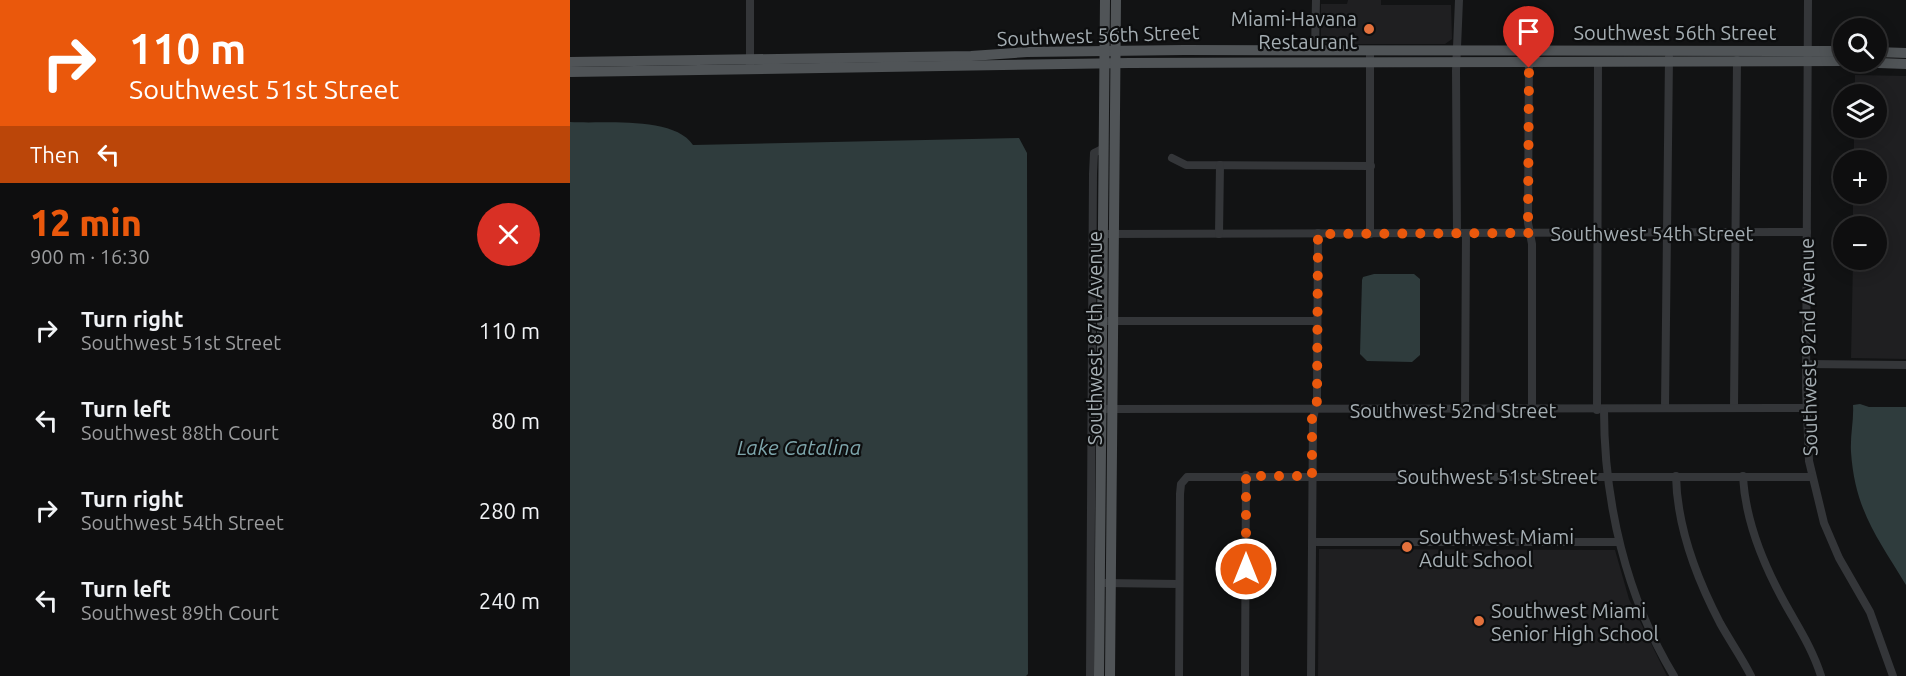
<!DOCTYPE html>
<meta charset="utf-8">
<style>
body{margin:0;font-family:Ubuntu,sans-serif;background:#1c1c1d;color:#f1f3f6;height:100vh;display:flex;flex-direction:column;font-size:22px;white-space:nowrap}
*{box-sizing:border-box;margin:0}
p{font-size:20px;color:#9b9c9e}
.icon{flex:none;width:33px;height:33px;fill:none;stroke:currentColor;stroke-width:2;stroke-linecap:round;stroke-linejoin:round}
.map{position:relative;flex:1;overflow:hidden}
.side{display:flex;flex-direction:column;background:#0e0e0f;width:570px}
.side>*{flex:none}
.guide{background:#ea580c;color:#fff;overflow:hidden}
.buttons{position:absolute;left:1263px;top:18px;display:grid;gap:12px}
.buttons a{display:grid;place-items:center;width:54px;height:54px;border-radius:50%;background:#0e0e0f;box-shadow:0 3px 15px #0003,0 0 0 2px #2e2e2f;font-size:30px}
.pin{position:absolute;display:grid;place-items:center;width:51px;height:51px;color:#fff;margin:-62px -26px;border-radius:50% 50% 50% 0;rotate:-45deg;box-shadow:0 0 6px #0007}
.pin .icon{rotate:45deg}
.me{position:absolute;width:66px;margin:-33px;rotate:0deg;stroke-linejoin:round;filter:drop-shadow(0 0 4px #0008)}
.turn{display:flex;align-items:center;gap:21px;height:126px;padding:0 30px;font-size:27px}
.turn .icon{width:78px;height:78px;stroke-width:2.5}
.turn b{display:block;font-size:42px;line-height:51px}
.then{display:flex;align-items:center;height:57px;padding:0 30px;background:#0003;gap:12px;font-size:22px}
.round{display:grid;place-items:center;flex:none;width:63px;height:63px;border-radius:32px;background:#1c1c1d}
.overview{display:flex;align-items:center;justify-content:space-between;height:102px;padding:0 30px}
h1{font-size:36px;font-weight:800;line-height:45px;color:#ea580c}
ul{padding:0;list-style:none}
li{display:flex;align-items:center;gap:18px;height:90px;padding:0 30px}
li div{flex:1}
li b{display:block;font-size:22px}
li em{font-style:normal}
main{display:flex;flex:1;min-height:0}
.map>svg:first-child{display:block}
</style>
<main>
<section class="side">
<div class="guide">
<div class="turn"><svg class="icon" aria-label="right" viewBox="0 0 24 24"><path d="M7 20v-9h11M14 6l5 5-5 5"/></svg><div><b>110 m</b>Southwest 51st Street</div></div>
<div class="then">Then<svg class="icon" aria-label="left" viewBox="0 0 24 24"><path d="M17 20v-9H6M10 6l-5 5 5 5"/></svg></div>
</div>
<div class="overview"><div><h1>12 min</h1><p>900 m · 16:30</p></div><a class="round" style="background:#d93025;color:#fff"><svg class="icon" aria-label="close" viewBox="0 0 24 24"><path d="M6 6l12 12M18 6L6 18"/></svg></a></div>
<ul>
<li><svg class="icon" aria-label="right" viewBox="0 0 24 24"><path d="M7 20v-9h11M14 6l5 5-5 5"/></svg><div><b>Turn right</b><p>Southwest 51st Street</p></div><em>110 m</em></li>
<li><svg class="icon" aria-label="left" viewBox="0 0 24 24"><path d="M17 20v-9H6M10 6l-5 5 5 5"/></svg><div><b>Turn left</b><p>Southwest 88th Court</p></div><em>80 m</em></li>
<li><svg class="icon" aria-label="right" viewBox="0 0 24 24"><path d="M7 20v-9h11M14 6l5 5-5 5"/></svg><div><b>Turn right</b><p>Southwest 54th Street</p></div><em>280 m</em></li>
<li><svg class="icon" aria-label="left" viewBox="0 0 24 24"><path d="M17 20v-9H6M10 6l-5 5 5 5"/></svg><div><b>Turn left</b><p>Southwest 89th Court</p></div><em>240 m</em></li>
</ul>
</section>
<div class="map">
<svg width="1336" height="676" viewBox="0 0 1336 676">
<rect width="100%" height="100%" fill="#121314"/>
<g fill="#1f1f21">
<path d="M778,0H811V5H881L882,39L875,44H751V4H777Z"/>
<path d="M1285,75L1336,76V359L1281,358L1283,260H1306V226H1283V194H1306V160H1284V128H1306V94H1285Z"/>
<path d="M749,549L1045,550L1059,599L1097,676H748Z"/>
</g>
<g fill="#2f3c3d">
<path d="M0,122C33,124 104,116 123,145L449,138L457,153L458,674L456,676H0Z"/>
<path d="M804,274H844L850,279V355L842,362L797,361L790,354L792,280L793,277Z"/>
<path d="M1290,404L1299,407H1336V585C1307,537 1285,510 1281,452C1280,436 1284,420 1283,405Z"/>
</g>
<g fill="none" stroke-linecap="round" stroke-linejoin="round">
<g stroke="#343639" stroke-width="8">
<path d="M1238,0L1236,388L1239,461L1254,523L1269,558L1300,612L1323,676"/>
<path d="M959,50L958,223L962,244V410"/>
<path d="M745,51L746,0"/>
<path d="M800,51V234"/>
<path d="M180,66V0"/>
<path d="M602,158L616,165L801,166"/>
<path d="M887,233L886,71L889,0"/>
<path d="M538,234L1237,232"/>
<path d="M649,234L650,165"/>
<path d="M537,321H747"/>
<path d="M1236,364L1336,365"/>
<path d="M1095,408L1099,57"/>
<path d="M1164,408L1167,60"/>
<path d="M536,409L1236,408"/>
<path d="M895,410L896,233"/>
<path d="M1027,410L1028,61"/>
<path d="M1034,410C1034,502 1056,597 1104,676"/>
<path d="M1106,476C1107,526 1127,579 1150,623C1160,641 1172,658 1181,676"/>
<path d="M1173,476C1175,518 1192,561 1212,598C1226,624 1242,647 1251,676"/>
<path d="M742,542H1049"/>
<path d="M535,583L609,584"/>
<path d="M520,676L523,174L524,153L534,148"/>
<path d="M609,676L610,494L611,484L617,477H1241"/>
<path d="M675,676L676,475"/>
<path d="M741,676L743,419L747,401L748,233"/>
</g>
<g stroke="#505457" stroke-width="10">
<path d="M1306,52L1336,53"/>
<path d="M0,62L401,56L457,52L614,50L1274,51"/>
<path d="M1281,62L1336,64"/>
<path d="M0,72L559,63L1274,61"/>
<path d="M529,676L535,0"/>
<path d="M540,676L546,0"/>
</g>
</g>
<g fill="none" stroke-linecap="round" stroke-linejoin="round">
<path stroke="#ea580c" stroke-width="10" stroke-dasharray="0 18" d="M676,569V476H742V419L747,401L748,234L960,233L958,223L959,68"/>
</g>
<g fill="#e3713c" stroke="#0d0e0f" stroke-width="2">
<circle cx="799" cy="29" r="6"/>
<circle cx="837" cy="547" r="6"/>
<circle cx="909" cy="621" r="6"/>
</g>
<g text-anchor="middle" dominant-baseline="central" stroke-width="4.5" stroke-linejoin="round" paint-order="stroke">
<g font-size="20" fill="#a5aeb3" stroke="#0d0e0f" text-anchor="start">
<text x="787" y="18" text-anchor="end">Miami-Havana<tspan x="787" dy="23">Restaurant</tspan></text>
<text x="849" y="536">Southwest Miami<tspan x="849" dy="23">Adult School</tspan></text>
<text x="921" y="610">Southwest Miami<tspan x="921" dy="23">Senior High School</tspan></text>
</g>
<g font-size="20" fill="#a5aeb3" stroke="#0d0e0f">
<text x="1105" y="32">Southwest 56th Street</text>
<text transform="translate(528 35) rotate(-2)">Southwest 56th Street</text>
<text x="1082" y="233">Southwest 54th Street</text>
<text transform="translate(524 338) rotate(-90)">Southwest 87th Avenue</text>
<text transform="translate(1238 347) rotate(-91)">Southwest 92nd Avenue</text>
<text x="883" y="410">Southwest 52nd Street</text>
<text x="927" y="476">Southwest 51st Street</text>
</g>
<g font-size="21" font-style="italic" fill="#7ea6ac" stroke="#0d0e0f">
<text x="229" y="447">Lake Catalina</text>
</g>
</g>
</svg>
<div class="buttons">
<a><svg class="icon" aria-label="search" viewBox="0 0 24 24"><circle cx="10" cy="10" r="6"/><path d="M15 15l6 6"/></svg></a>
<a><svg class="icon" aria-label="layers" viewBox="0 0 24 24"><path d="M12 4l9 5-9 5-9-5zM3 14l9 5 9-5"/></svg></a>
<a>+</a>
<a>−</a>
</div>
<div class="pin" style="left:959px;top:68px;background:#d93025"><svg class="icon" aria-label="arrive" viewBox="0 0 24 24"><path d="M6 21V4h12l-3 4 3 4H6"/></svg></div>
<svg class="me" style="left:676px;top:569px" viewBox="-20 -20 40 40"><circle r="17" fill="#ea580c" stroke="#fff" stroke-width="3"/><path d="M0-11L8 9 0 5-8 9z" fill="#fff"/></svg>
</div>
</main>
